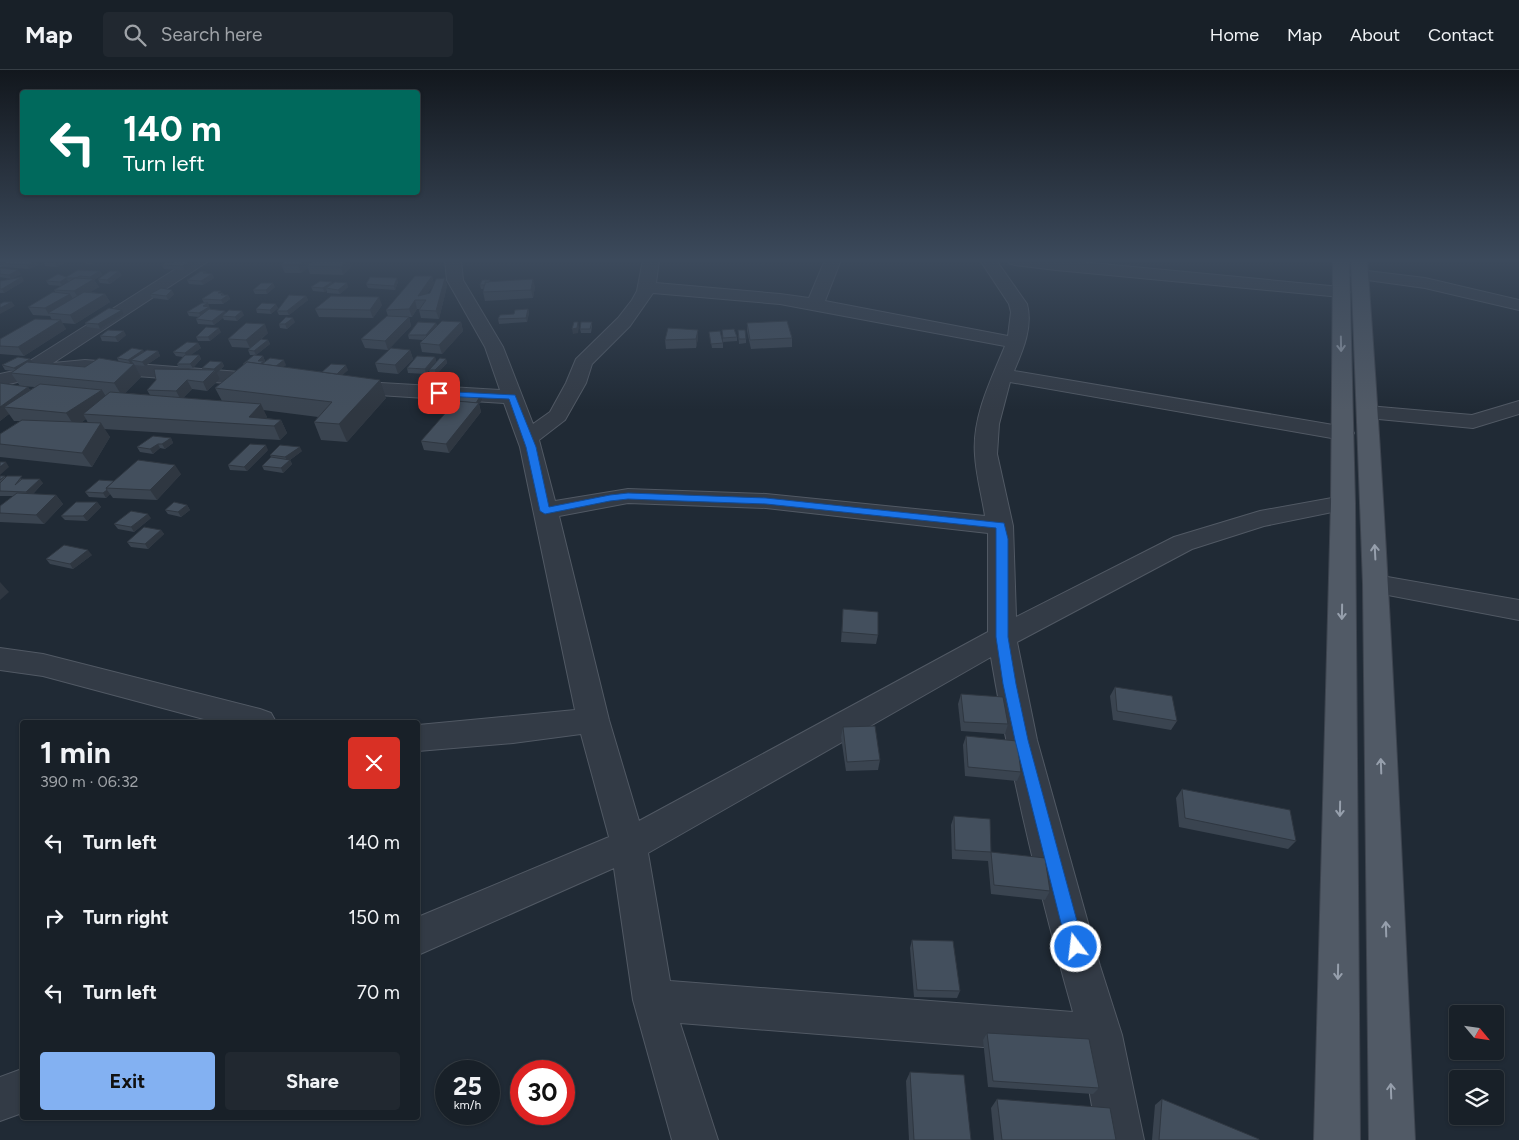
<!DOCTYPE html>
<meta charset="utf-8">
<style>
body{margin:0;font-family:Figtree,sans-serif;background:#212830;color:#f1f3f6;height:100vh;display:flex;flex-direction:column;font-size:19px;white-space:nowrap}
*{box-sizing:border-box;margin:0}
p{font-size:16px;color:#9fa3a8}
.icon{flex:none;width:28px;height:28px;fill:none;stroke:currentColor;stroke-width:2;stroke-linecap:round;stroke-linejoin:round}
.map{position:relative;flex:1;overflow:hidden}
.sheet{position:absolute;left:20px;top:650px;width:400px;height:400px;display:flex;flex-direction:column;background:#182028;border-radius:5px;box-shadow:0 1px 4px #0004,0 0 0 1px #363e45}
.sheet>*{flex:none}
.banner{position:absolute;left:20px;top:20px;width:400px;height:105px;border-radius:5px;box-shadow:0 1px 4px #0004,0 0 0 1px #363e45;background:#00695c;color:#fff;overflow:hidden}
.needle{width:32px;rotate:119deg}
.tools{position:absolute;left:1449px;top:935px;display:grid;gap:10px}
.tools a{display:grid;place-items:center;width:55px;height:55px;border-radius:5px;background:#182028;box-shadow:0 1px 4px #0004,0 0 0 1px #363e45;font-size:25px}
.speed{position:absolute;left:435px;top:990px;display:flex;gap:10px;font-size:25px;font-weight:700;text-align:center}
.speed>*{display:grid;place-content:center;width:65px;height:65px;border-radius:50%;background:#182028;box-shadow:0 1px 4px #0004,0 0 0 1px #363e45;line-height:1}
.speed small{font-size:12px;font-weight:400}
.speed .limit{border:8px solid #d22;background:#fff;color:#111}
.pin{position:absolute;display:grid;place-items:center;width:42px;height:42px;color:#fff;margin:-21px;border-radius:10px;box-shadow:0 2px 8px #0006}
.me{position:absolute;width:55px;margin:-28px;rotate:345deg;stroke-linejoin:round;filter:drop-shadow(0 0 4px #0008)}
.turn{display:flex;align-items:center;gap:18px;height:105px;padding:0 20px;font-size:22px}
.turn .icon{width:65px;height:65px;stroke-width:2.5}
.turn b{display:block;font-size:35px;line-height:42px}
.round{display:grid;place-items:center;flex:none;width:52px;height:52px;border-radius:5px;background:#212830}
.overview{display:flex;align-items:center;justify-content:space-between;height:85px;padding:0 20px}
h1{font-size:30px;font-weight:700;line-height:38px}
.button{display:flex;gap:10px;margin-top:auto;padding:10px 20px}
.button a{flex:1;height:58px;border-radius:5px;background:#83b1f2;color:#111;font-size:20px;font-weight:700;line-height:58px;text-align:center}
.button a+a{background:#212830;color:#f1f3f6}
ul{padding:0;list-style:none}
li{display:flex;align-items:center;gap:15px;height:75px;padding:0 20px}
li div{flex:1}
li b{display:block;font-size:19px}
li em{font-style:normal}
header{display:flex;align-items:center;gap:30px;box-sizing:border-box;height:70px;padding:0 25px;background:#182028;border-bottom:1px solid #363e45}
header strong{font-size:24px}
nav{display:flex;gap:28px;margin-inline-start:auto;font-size:18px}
.search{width:350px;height:45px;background:#212830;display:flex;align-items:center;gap:12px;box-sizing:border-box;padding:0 18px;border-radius:5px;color:#9fa3a8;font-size:19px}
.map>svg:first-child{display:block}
</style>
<header>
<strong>Map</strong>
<div class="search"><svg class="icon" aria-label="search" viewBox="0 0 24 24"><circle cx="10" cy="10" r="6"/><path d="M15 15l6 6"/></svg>Search here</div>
<nav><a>Home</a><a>Map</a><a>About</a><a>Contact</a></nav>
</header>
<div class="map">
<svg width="1519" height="1070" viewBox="0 0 1519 1070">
<rect width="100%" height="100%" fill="#202a35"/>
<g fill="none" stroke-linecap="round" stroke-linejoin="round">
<defs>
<g id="minor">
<path d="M0,190H9L6,194L0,196Z"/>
<path d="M190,190H210L53,293L85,290L266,304L273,306L276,310L273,314L266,316L85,302L44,306L0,316V304L23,299L25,294Z"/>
<path d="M445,190H461L463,210L503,277L533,354L550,342L566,313L576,289L618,248L632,230L637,221L643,190H659L656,213L780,224L809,228L825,190H841L825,231L1008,266L1011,242L1009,234L980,190H996L1027,234C1033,257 1023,280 1014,301L1351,358L1354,363L1351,368L1343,370L1010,312L999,354L997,384L1013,456L1016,547L1174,467L1260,441L1343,426L1352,428L1355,433L1352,438L1264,456L1192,479L1017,572L1037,670L1100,896L1122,965L1144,1070H1098L1083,985L680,953L718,1070H672L633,930L614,798L418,885V847L609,767L581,664L513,673L418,681V655L575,640L520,377L504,333L347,323L340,321L337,317L340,313L347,311L500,320L485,277L447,210ZM653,223L780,234L1005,276C991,310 972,347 975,385C976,405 982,426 985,446L766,424L628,419L555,431L539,370L565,350L586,313L592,294L630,256ZM628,433L766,438L988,463V562L639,751L609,650L559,446ZM991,587C1011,706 1040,825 1073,942L670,911L648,783Z"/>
<path d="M1007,190H1060L1341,217L1347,218L1350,222L1347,226L1341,227L1056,200L1015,195L1009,193Z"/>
<path d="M1359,200L1425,208L1519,230V240L1425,218L1353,208L1351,205L1353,202Z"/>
<path d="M1519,331V344L1473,358L1368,348L1361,346L1357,342L1361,338L1368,336L1472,345Z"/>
<path d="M1376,505L1519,530V550L1367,521L1363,514L1367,507Z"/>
<path d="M0,578L43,584L260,639L271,643L276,652H215L43,606L0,600Z"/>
<path d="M22,999V1043L0,1051V1007Z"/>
</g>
<g id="major">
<path d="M1333,190H1349L1355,433L1360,1070H1314L1331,433Z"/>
<path d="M1351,190H1367C1389,483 1401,777 1415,1070H1369L1363,514Z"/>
</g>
</defs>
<use href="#minor" stroke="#515964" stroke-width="2"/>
<use href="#major" stroke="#3d444f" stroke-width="2"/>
<use href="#minor" fill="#333b46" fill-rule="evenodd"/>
<use href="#major" fill="#515a66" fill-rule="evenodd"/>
</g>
<g fill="#3a4450" fill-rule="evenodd">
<path d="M46,190H70L57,197L45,196L43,192Z"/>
<path d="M82,190H99L91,194L83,193Z"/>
<path d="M167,190H198V191L185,200L164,199L162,195L173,192V191Z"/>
<path d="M265,190H349L351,197L343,205L310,204L308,198L301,203H285L281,195L285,192L265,191Z"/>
<path d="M1,193L38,195L29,199L4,197Z"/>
<path d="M0,198L21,204L11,209L0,207Z"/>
<path d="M100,201L102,205L94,210L99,217L90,222L105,224L110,232L75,254L62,253L66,259L24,286L0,284V269L52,250L50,246L33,245L28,237L56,223L54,220L62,216L49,215L46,211L66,207Z"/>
<path d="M206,202L207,204H212L214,208L203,215L189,214L187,210Z"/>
<path d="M122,205L110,214L100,213L98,209Z"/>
<path d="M432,206L434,214L427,224L430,223L445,208L447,216L439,249L421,248L419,240L420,239H417L412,247H409L411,256L388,280L365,278L361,269L388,246L386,240Z"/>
<path d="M490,210V212L535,217L533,228L485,231L483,222V219H481L480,215Z"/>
<path d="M0,211H24L4,223H0Z"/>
<path d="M332,212V214L348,217L340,224L327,223V221L324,222L313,221L311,217Z"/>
<path d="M398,212L395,220L368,218L366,214Z"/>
<path d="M275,217L267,224H255L253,220Z"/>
<path d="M222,223H223L224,225H228L230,229L223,234H208L210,240L225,241L226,243L244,245L237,251L224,250L223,248L214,255L198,254L196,249L199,247L189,246L187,242L204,233L202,229Z"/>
<path d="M150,224H174L168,230L152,228Z"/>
<path d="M306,226L308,230L289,245H279L277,241Z"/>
<path d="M382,235L373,248L319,247L315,239Z"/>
<path d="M278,238L271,244L257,243L256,239Z"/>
<path d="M528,239L529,243L527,252L499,254L498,249Z"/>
<path d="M122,240L124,244L100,259L87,257L85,253Z"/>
<path d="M295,252L287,259L280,258L279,254Z"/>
<path d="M461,252L463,261L442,284L422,282L420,273L423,270L409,269L408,265L436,253L437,256Z"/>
<path d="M592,252V256L591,263H581L580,259Z"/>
<path d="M747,253L792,268V277L751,279L747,261Z"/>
<path d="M722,260L737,267V271L723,272Z"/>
<path d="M738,260L746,269V273L739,274Z"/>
<path d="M221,262L210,271H198L196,267Z"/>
<path d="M709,262L723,273V278H712Z"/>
<path d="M268,263L256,274L268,270L270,274L256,285H250L248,280L250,278L232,277L228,269Z"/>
<path d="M126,265L118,272L102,271L100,266Z"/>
<path d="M698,268L696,278L666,279L665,270Z"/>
<path d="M198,273L201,278L190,285H199L201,289L193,298H179L177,294L183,287L176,286L173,282Z"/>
<path d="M143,280L144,282L158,281L160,286L145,296L134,295L141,307L125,323L150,325L147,320L203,300L202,298L222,292L224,296L217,303L220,309L207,321L192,319L183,328L222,331L215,318L244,295L243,294L263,286L265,291L264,292L286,295L283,297L322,302L348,300L342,305L386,328L347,372L321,370L314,352L318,347L263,340L267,347L266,348L281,350L287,363L280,370L104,359L110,367L92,397L0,387V364L20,351H14L9,344L0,351V313L28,317L30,320L35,317L20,316L11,303L13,301L5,300L2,295L33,292L85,297L119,292L117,288ZM86,349L88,353L82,352Z"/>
<path d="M410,280L413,289L398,304L378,302L375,293Z"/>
<path d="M435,287L436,291L426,304L408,303L407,298Z"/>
<path d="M446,289L447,293L436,305H430L429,300Z"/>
<path d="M482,330L479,334L481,342L449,383L424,380L421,371L454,334L453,332Z"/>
<path d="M171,368L173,373L165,379L160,378L153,384L140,382L137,377Z"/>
<path d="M268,380L247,401L230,400L228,395Z"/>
<path d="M302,381L290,390L292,394L283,403L264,400L262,396L271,387L270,385Z"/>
<path d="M181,404L157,430L113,428L110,424L106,428L89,427L85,422L114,411Z"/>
<path d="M0,406L24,409L43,413L33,424L56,425L63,434L44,454L0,452V436L13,426H0Z"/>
<path d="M97,432L101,437L87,451L65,450L61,446Z"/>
<path d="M187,435L190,440L181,447L168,444L165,440Z"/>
<path d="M151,448L134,462L118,459L114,454Z"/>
<path d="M161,460L164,464L148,479L131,477L127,472Z"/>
<path d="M92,485L73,499L50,494L46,489Z"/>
<path d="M843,539L878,565L876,574L841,572Z"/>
<path d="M1115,617L1177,651L1171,660L1113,650L1110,626Z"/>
<path d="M961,624L1008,654L1005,664L961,661L958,634Z"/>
<path d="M843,657L880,690L878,700L846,701L841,667Z"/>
<path d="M966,666L1021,702L1017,711L965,706L963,675Z"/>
<path d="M1182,719L1296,771L1288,779L1179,757L1176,728Z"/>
<path d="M954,746L991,782L1050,821L1045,830L991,824L988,791L952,789L951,755Z"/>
<path d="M912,870L960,921L957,928L914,927L910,878Z"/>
<path d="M987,963L1099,1018L1093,1024L988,1017L983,970Z"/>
<path d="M910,1002L971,1070H909L906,1011Z"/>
<path d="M997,1029L1116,1070H994L991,1038Z"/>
<path d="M1162,1029L1259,1070H1152L1155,1035Z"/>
</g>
<g fill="#2f3741">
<path d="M60,190H70L57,197L54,193Z"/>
<path d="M89,190H99L91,194Z"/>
<path d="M191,190L198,191L185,200L183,196Z"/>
<path d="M304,190H316L307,196L308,198L301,203L298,195Z"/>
<path d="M347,190H349L351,197L343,205L341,197Z"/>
<path d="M36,191L38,195L29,199L27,195Z"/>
<path d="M18,200L21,204L11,209L9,205Z"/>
<path d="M100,201L102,205L94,210L99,217L79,229L74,221L92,210L90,207Z"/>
<path d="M119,201L122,205L110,214L107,210Z"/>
<path d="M212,204L214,208L203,215L201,211Z"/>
<path d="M432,206L434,214L423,230L418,226Z"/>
<path d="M22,207L24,211L4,223L2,219Z"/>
<path d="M66,208L69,212L62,216L60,212Z"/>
<path d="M397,208L398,212L395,220L394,216Z"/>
<path d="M445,208L447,216L439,249L436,241Z"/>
<path d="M533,209L535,217L533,228L531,220Z"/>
<path d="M332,212L333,216L326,218L327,221L324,222L323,218Z"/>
<path d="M273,213L275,217L267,224L266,220Z"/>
<path d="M347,213L348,217L340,224L338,220Z"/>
<path d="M172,220L174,224L168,230L166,226Z"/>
<path d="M70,224L75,232L48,243L45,238Z"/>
<path d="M105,224L110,232L75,254L70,245Z"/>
<path d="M228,225L230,229L223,234L221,230Z"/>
<path d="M306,226L308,230L289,245L287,241Z"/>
<path d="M379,227L382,235L373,248L370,240Z"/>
<path d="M415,230L417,239L412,247L409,239Z"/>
<path d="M12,232L15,236L0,244V238Z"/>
<path d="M208,233L211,241L201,247L199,243L203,236Z"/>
<path d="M276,234L278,238L271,244L270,240Z"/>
<path d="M528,239L529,243L527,252L526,248Z"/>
<path d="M122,240L124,244L100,259L98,254Z"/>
<path d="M225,241L227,245L222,246L223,248L214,255L212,251Z"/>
<path d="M242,241L244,245L237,251L235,247Z"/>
<path d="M409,247L411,256L388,280L385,271Z"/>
<path d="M293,248L295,252L287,259L285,254Z"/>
<path d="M61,250L66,259L24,286L18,277Z"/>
<path d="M461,252L463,261L442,284L439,275Z"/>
<path d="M578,252L579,257L578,263L573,264L572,259Z"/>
<path d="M436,253L437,257L427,270L426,265Z"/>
<path d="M265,254L268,263L250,278L246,270Z"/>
<path d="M219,258L221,262L210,271L208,267Z"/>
<path d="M698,260V268L696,278V269Z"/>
<path d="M124,261L126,265L118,272L115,267Z"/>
<path d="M268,270L270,274L256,285L254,281Z"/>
<path d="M198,273L201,278L187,288L185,283Z"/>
<path d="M143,280L146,284L131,290L133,293L131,294L128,290Z"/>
<path d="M410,280L413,289L398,304L395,295Z"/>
<path d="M158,281L160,286L145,296L142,292Z"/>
<path d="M199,285L201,289L193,298L190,294Z"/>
<path d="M263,286L265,291L264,292L266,296L261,299L258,291Z"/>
<path d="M435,287L436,291L426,304L425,299Z"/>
<path d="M30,289L33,294L17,302L14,298Z"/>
<path d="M446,289L447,293L436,305L435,300Z"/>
<path d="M284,290L286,295L277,301L275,297Z"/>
<path d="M222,292L224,296L217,303L220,309L207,321L203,312L215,301L214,299Z"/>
<path d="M134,294L141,307L122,326L114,313Z"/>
<path d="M346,295L348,300L335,312L333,308Z"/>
<path d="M187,310L192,319L181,330L176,321Z"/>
<path d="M380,310L386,328L347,372L339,354Z"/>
<path d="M28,317L34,326L4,337L9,344L0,351V337Z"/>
<path d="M102,320L110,333L83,344L86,349L75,357L66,343Z"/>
<path d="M481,325L482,330L479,334L481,342L449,383L446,374Z"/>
<path d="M261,334L267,347L260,355L249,347Z"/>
<path d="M281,350L287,363L280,370L274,356Z"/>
<path d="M101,353L110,367L92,397L82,383Z"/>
<path d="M171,368L173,373L165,379L162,374Z"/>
<path d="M158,374L160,378L153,384L150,379Z"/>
<path d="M266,375L268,380L247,401L244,397Z"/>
<path d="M300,377L302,381L290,390L292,394L283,403L281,398L288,391L285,387Z"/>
<path d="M6,392L9,397L0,405V397Z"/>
<path d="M175,395L181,404L157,430L150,420Z"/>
<path d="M40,409L43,413L30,427L26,422Z"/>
<path d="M107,420L110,424L106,428L103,423Z"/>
<path d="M56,425L63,434L44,454L36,445Z"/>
<path d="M97,432L101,437L87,451L83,446Z"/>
<path d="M187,435L190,440L181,447L178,442Z"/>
<path d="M148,444L151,448L134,462L131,457Z"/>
<path d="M161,460L164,464L148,479L145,474Z"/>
<path d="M88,480L92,485L73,499L70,494Z"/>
<path d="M0,512L9,522L0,530Z"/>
</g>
<g fill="#434f5d" stroke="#2f3741">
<path d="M14,190H32L36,191L27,195L1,193Z"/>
<path d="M46,190H60L54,193L43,192Z"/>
<path d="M176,190H191L183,196L162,195L167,192H173Z"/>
<path d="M286,190H304L298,195H281Z"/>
<path d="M313,190H347L341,197L307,196Z"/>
<path d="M0,198L18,200L9,205L0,204Z"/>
<path d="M78,200L100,201L90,207L80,206L76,208H66L60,212L46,211L58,204L66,207Z"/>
<path d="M110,201H119L107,210L98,209Z"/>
<path d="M201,201L206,202L203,203L212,204L201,211L187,210Z"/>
<path d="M415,206H432L418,226L430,223L436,209L445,208L436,241L419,240L426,230H415L409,239L386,240Z"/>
<path d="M22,207L2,219H0V211Z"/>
<path d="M370,207L397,208L394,216L366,214Z"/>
<path d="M75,208L94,209L74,221L54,220Z"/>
<path d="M533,209L531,220L483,222L485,212Z"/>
<path d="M482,210H490L489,212H485V215H480Z"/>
<path d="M320,211L332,212L323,218L311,217Z"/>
<path d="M335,212L347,213L338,220L326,218Z"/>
<path d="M261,213H273L266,220H253Z"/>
<path d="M161,218L172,220L166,226L150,224Z"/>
<path d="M214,221H221L218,223H223L221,225H228L221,230L202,229Z"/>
<path d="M53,222L70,224L45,238L28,237Z"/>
<path d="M84,222L105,224L70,245L48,243Z"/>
<path d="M289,225L306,226L287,241H277Z"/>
<path d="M331,226L379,227L370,240L315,239Z"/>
<path d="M4,232H12L0,238V234Z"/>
<path d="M202,233H208L203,236L209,237L199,243L187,242Z"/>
<path d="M262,233L276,234L270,240L256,239Z"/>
<path d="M109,238L122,240L98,254L85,253Z"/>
<path d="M209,239L225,241L212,251L196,249Z"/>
<path d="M528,239L526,248L498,249L500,245L514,244L515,240Z"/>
<path d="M229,240L242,241L235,247L222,246Z"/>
<path d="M387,246L409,247L385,271L361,269Z"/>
<path d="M286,247L293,248L285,254H279Z"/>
<path d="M35,249L61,250L18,277L0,276V269Z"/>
<path d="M442,251L461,252L439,275L420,273Z"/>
<path d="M787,251L792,268L750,270L747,253Z"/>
<path d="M418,252L436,253L426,265H408Z"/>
<path d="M574,252H578L577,258L572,259Z"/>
<path d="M581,252H592L590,259H580Z"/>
<path d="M246,253L265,254L246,270L228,269Z"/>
<path d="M206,257L219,258L208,267H196Z"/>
<path d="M668,258L698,260L696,269L665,270Z"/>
<path d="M734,259L737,267L723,268L722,260Z"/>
<path d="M108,260L124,261L115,267L100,266Z"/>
<path d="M738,260H745L746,269H739Z"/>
<path d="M720,261L723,273L711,274L709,262Z"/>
<path d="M261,269L268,270L254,281L248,280Z"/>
<path d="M187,272L198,273L185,283L173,282Z"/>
<path d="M132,278L143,280L128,290L117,288Z"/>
<path d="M391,278L410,280L395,295L375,293Z"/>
<path d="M147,280L158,281L142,292L131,290Z"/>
<path d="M185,285H199L190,294H177Z"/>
<path d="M254,285L263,286L258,291H264L260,294L247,292L245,294H243Z"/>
<path d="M417,286L435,287L425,299L407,298Z"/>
<path d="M18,287L30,289L14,298L2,295Z"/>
<path d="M99,288L134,294L114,313L11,303L27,292L85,297Z"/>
<path d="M270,288L284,290L276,296L262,294Z"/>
<path d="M440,288L446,289L435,300H429Z"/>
<path d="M210,291L222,292L214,299L202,298Z"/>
<path d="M247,292L380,310L339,354L314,352L332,332L215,318Z"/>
<path d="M331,294L346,295L337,304L322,302Z"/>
<path d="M154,299L215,300L203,312L187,310L176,321L147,320L156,310Z"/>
<path d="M0,313L28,317L0,337Z"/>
<path d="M40,314L102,320L66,343L4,337Z"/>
<path d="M110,322L261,334L249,347L281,350L274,356L83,344Z"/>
<path d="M459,324L481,325L476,333L456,331L455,332H453Z"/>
<path d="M456,331L479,333L446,374L421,371Z"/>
<path d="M22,350L101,353L82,383L0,374V364Z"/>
<path d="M153,366L171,368L162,374H158L150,379L137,377Z"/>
<path d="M250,374L266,375L244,397L228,395Z"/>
<path d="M280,375L300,377L285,387L270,385Z"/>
<path d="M271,387L290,390L281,398L262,396Z"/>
<path d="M138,390L175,395L150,420L106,418Z"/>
<path d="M0,392H6L0,397Z"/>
<path d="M0,406H5L0,410Z"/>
<path d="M7,406H22L15,415L22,409H40L26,422L0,421V413Z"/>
<path d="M99,410L114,411L106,418L107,420L103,423L85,422Z"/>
<path d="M17,423L56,425L36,445L0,443V436Z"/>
<path d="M76,432H97L83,446H61Z"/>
<path d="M174,432L187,435L178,442L165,440Z"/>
<path d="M131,441L148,444L131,457L114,454Z"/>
<path d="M144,457L161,460L145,474L127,472Z"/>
<path d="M64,475L88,480L70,494L46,489Z"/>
<path d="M843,539L878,542V565L842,562Z"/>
<path d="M1115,617L1172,626L1177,651L1117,641Z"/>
<path d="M961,624L1003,627L1008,654L964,652Z"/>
<path d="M875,656L880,690L847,692L843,657Z"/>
<path d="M966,666L1017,671L1021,702L968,697Z"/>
<path d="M1182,719L1290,740L1296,771L1185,748Z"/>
<path d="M954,746L990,749L991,782L955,780Z"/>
<path d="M991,782L1045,788L1050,821L994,815Z"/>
<path d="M912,870L953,871L960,921L917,920Z"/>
<path d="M987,963L1089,969L1099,1018L993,1011Z"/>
<path d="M910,1002L964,1005L971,1070H914Z"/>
<path d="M997,1029L1110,1038L1116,1070H1002Z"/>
<path d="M1162,1029L1259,1069V1070H1159Z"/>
</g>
<defs><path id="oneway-shaft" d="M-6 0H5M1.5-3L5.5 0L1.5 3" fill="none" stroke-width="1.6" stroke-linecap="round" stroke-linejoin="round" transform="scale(1.25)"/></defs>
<g stroke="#969fac">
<use href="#oneway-shaft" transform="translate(1341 274) rotate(89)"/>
<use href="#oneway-shaft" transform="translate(1375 482) rotate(-93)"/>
<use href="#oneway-shaft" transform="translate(1342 542) rotate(91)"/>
<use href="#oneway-shaft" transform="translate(1381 696) rotate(-92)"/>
<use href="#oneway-shaft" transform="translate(1340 739) rotate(91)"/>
<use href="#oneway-shaft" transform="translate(1386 859) rotate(-92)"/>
<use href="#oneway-shaft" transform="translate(1338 902) rotate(91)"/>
<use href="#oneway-shaft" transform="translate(1391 1021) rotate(-92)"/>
</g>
<linearGradient id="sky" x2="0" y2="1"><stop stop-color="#12171d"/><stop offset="0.56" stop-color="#3c4a5c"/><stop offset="1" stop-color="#3c4a5c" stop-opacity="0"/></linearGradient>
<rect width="1519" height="340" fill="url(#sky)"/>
<path fill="#1a73e8" stroke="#114b97" d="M436,321L515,325L536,377L549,437L610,425L628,423L766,428L1004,453L1008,469V567L1016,614L1028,670L1084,877L1081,883L1076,885L1070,883L1067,877L1015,670L1003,614L996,567V458L766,434L682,431L628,429L610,431L545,444L540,441L526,377L509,329L439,326L436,325Z"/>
</svg>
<div class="tools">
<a><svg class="needle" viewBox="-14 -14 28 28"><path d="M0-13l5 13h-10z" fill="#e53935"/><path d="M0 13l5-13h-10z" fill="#9fa3a8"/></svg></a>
<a><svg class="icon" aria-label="layers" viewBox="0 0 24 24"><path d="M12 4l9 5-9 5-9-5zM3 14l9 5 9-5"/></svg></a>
</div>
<div class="speed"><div>25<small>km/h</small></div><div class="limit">30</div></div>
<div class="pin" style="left:439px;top:323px;background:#d93025"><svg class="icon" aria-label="arrive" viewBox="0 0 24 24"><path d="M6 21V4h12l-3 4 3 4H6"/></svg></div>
<svg class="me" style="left:1076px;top:877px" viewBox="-20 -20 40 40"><circle r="17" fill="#1a73e8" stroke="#fff" stroke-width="3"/><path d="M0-11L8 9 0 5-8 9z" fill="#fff"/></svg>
<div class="banner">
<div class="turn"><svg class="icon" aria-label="left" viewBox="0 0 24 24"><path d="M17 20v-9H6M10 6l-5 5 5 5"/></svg><div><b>140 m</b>Turn left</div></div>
</div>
<section class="sheet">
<div class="overview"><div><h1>1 min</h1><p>390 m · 06:32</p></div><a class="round" style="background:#d93025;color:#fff"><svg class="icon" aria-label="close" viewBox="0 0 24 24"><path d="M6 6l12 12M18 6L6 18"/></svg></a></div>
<ul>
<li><svg class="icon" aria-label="left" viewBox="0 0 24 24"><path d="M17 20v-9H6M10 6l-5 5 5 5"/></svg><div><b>Turn left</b></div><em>140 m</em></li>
<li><svg class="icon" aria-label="right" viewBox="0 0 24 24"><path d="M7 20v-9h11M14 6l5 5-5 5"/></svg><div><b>Turn right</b></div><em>150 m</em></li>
<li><svg class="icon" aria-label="left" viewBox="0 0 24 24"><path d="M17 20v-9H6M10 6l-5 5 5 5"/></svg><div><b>Turn left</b></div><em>70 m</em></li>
</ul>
<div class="button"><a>Exit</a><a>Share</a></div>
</section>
</div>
